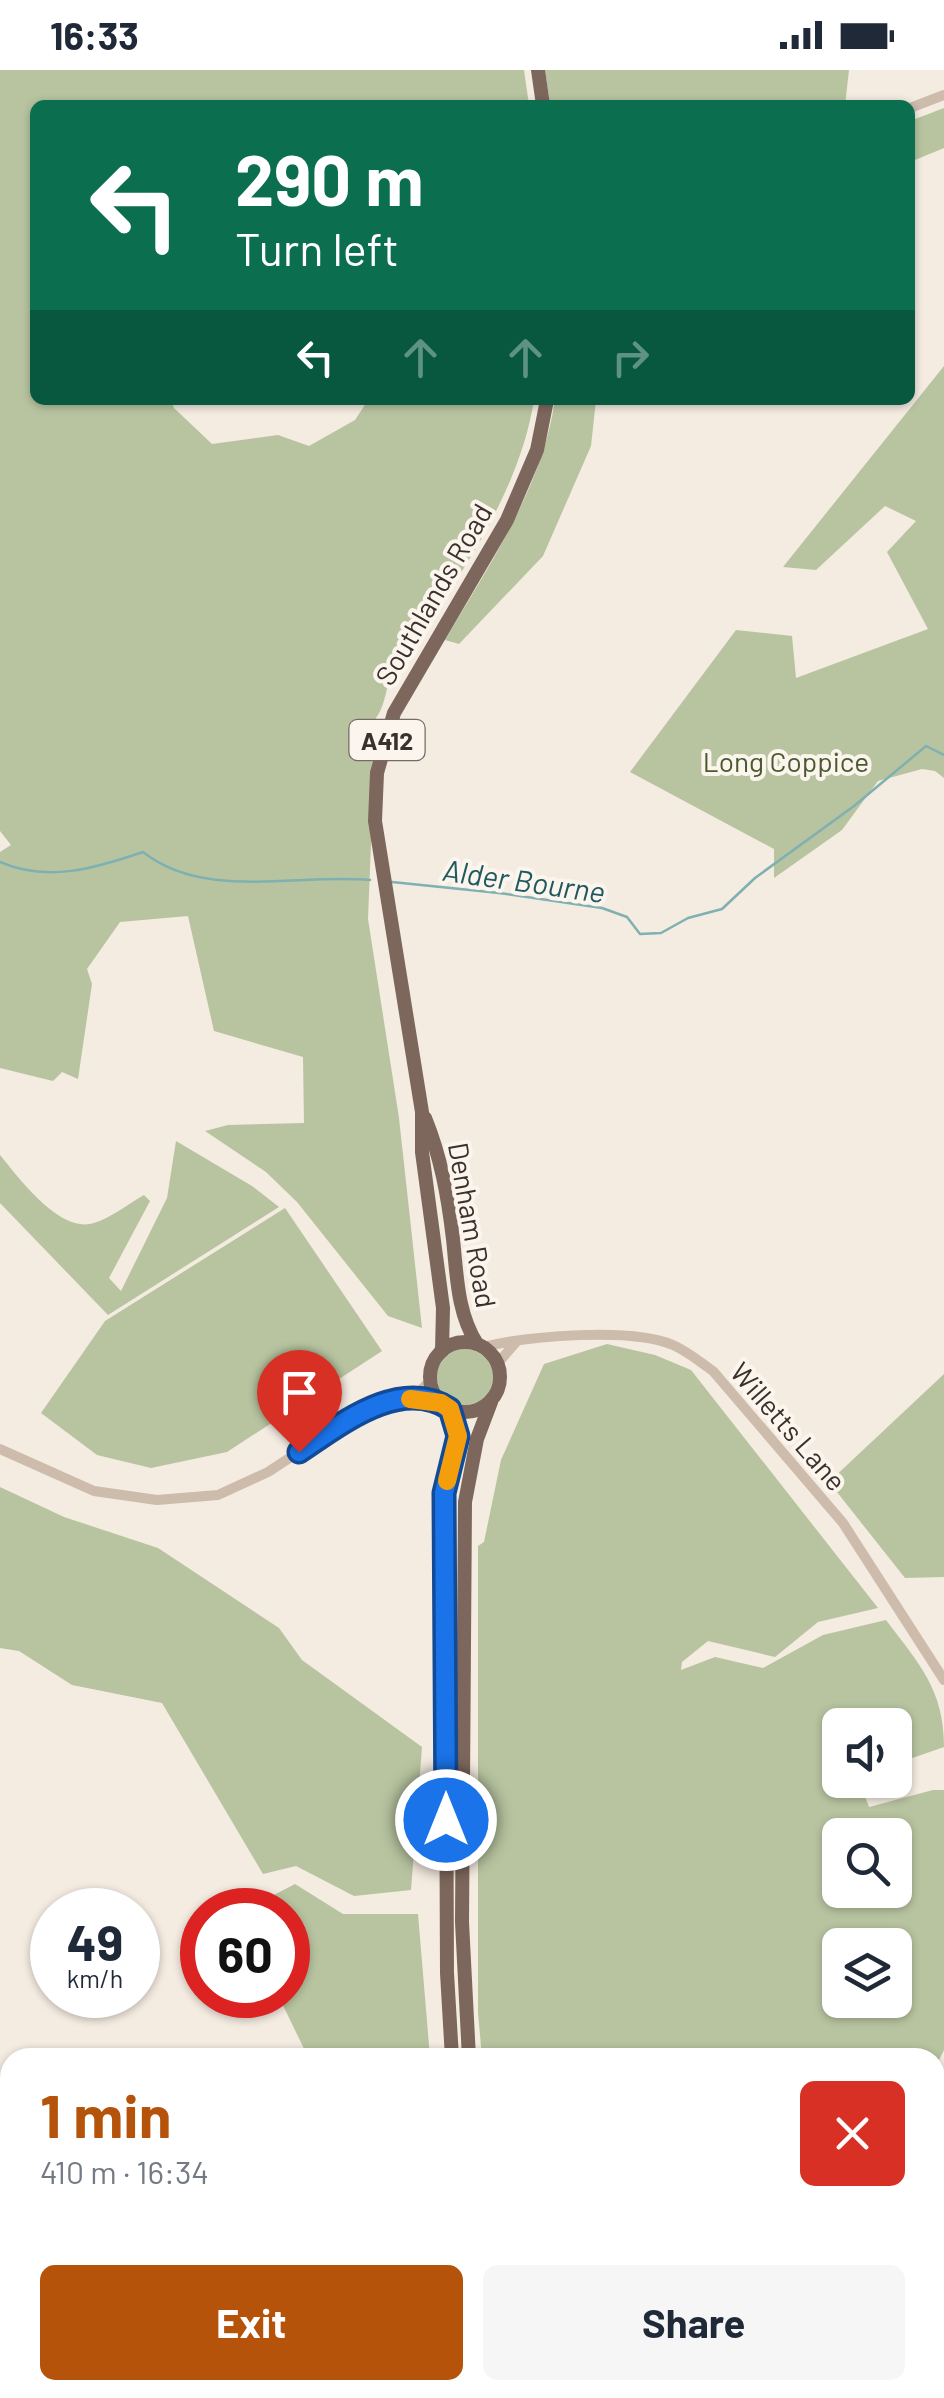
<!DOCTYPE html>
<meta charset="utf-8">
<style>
body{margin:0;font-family:Barlow,sans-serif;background:#f6f6f7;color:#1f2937;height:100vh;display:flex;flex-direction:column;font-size:38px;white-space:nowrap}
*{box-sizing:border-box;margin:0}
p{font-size:32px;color:#747a83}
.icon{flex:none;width:55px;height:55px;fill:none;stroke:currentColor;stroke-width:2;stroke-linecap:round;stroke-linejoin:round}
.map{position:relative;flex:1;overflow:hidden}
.side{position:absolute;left:0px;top:1978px;width:945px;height:352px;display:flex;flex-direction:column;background:#fff;border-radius:30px 30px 0 0;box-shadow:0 2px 8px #0004}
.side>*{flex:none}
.guide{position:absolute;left:30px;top:30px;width:885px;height:305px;border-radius:15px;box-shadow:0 2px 8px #0004;background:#0b6e4f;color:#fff;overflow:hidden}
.controls{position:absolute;left:822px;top:1638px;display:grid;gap:20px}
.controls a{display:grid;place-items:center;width:90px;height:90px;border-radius:15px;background:#fff;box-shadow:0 2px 8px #0004;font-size:50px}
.speed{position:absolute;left:30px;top:1818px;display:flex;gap:20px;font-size:50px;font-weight:700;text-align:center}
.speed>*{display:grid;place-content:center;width:130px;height:130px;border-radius:50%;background:#fff;box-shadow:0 2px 8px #0004;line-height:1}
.speed small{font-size:25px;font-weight:400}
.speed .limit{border:15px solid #d22;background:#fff;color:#111}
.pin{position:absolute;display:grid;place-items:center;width:85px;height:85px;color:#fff;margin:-102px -42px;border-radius:50% 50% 50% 0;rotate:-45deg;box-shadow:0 0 10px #0007}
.pin .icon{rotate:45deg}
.me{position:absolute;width:110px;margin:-55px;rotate:0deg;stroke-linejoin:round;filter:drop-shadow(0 0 8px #0008)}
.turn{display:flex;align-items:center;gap:35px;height:210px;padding:0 40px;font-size:45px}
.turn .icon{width:130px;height:130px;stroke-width:2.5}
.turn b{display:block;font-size:70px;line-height:85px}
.lanes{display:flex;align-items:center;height:95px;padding:0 40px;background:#0003;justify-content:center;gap:50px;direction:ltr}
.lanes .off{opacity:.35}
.round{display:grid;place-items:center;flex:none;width:105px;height:105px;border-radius:15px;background:#f6f6f7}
.head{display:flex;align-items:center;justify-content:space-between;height:170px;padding:0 40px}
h1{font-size:60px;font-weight:700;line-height:75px;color:#b45309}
.cta{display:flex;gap:20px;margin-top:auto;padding:20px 40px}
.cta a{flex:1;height:115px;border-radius:15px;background:#b45309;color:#fff;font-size:40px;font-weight:700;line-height:115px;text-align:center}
.cta a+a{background:#f6f6f7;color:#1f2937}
.status{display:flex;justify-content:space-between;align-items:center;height:70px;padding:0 50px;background:#fff;direction:ltr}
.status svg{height:28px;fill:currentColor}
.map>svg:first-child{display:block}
</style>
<div class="status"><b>16:33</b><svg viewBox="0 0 49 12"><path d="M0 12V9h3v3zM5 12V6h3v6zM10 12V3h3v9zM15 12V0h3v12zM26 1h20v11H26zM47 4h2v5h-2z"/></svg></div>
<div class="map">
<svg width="944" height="2328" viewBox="0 0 944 2328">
<rect width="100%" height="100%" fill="#f4ebe1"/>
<g fill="#b8c4a0" fill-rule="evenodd">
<path d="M0,0H524L529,35H35V330H171L174,338L212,374L278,365L309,376L355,350L368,330H534C521,412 472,488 426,556C416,571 402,584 394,599C385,615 387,633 376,648L368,849L399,1048L422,1258L388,1246L297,1132L266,1102L205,1061L228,1055L304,1053L303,987L214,961L188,846L120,852L87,899L92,914L78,1009L62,1002L53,1011L0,998V782L11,775L0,761Z"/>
<path d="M545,0H849L845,35H550Z"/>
<path d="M944,38V78L910,92V51Z"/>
<path d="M944,296V708L935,701L922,699L878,711L842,760L774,808V779L630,702L736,560L792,566L796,608L928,559L887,482L916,451L885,436L816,500L783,497Z"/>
<path d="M555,330H596L591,376L543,486L459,574L445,570C489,495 542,418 555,330Z"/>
<path d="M176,1071L252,1116L279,1137L108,1245L0,1133V1085C19,1108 60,1164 94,1153C111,1148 128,1134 144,1125L150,1131L109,1208L121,1221L167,1128Z"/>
<path d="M285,1138L382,1281L227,1382L151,1398L97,1385L41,1343L105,1251Z"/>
<path d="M607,1274L655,1285L691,1300L878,1538L818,1552L775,1587L708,1571L682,1592L681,1600L715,1587L763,1598L823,1565L886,1550C919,1594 944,1619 944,1677L895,1694V1655H840V1710H859L869,1737L933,1720H944V1980L935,1998V1988L482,1987L478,1943V1476L484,1472L501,1390L544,1294ZM840,1765H895V1820H840ZM840,1875H895V1930H840Z"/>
<circle cx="465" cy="1307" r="28"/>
<path d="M944,1304V1507L905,1508L829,1412Z"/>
<path d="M0,1417L64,1447L158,1478L279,1558L302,1590L422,1677L411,1820L354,1826L296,1796L263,1804L162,1633L72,1615L19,1581L0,1578Z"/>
<path d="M295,1814L343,1844H418L430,1987H308L278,1925H288V1840H245Z"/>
<path d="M944,2000V2226H935V2002Z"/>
<path d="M530,2320H863L862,2328H531Z"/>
</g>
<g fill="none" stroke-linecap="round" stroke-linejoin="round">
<g stroke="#7fb0b2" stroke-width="2.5">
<path d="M0,792C47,813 96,798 143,782C205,831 297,803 370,810"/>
<path d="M392,812L499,823L602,838L627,847L640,864L661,863L688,848L722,839L755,808L854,736L926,676L944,685"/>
</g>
<g stroke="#cdbbac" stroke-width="10">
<path d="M910,38L944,25"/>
<path d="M483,1277C528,1266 631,1257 673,1275C687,1281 700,1292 713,1301L843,1453L944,1610"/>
<path d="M498,1293L517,1271"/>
<path d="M407,1328L441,1333"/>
<path d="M0,1379L94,1421L157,1430L218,1425L268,1402L360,1342L418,1323L430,1311"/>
<path d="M935,2268L944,2260"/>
</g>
<g stroke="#7d675c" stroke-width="14">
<path d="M538,0L543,35"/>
<path d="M425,1048C441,1087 448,1127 453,1169C457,1206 457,1242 477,1274"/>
<circle cx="465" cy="1307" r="35"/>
<path d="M442,1281L443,1238L422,1082V1042L375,751L377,703L394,643L507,450L537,380L547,330"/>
<path d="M450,1339L457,1366L445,1423L447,1903L452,1988"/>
<path d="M469,1988L462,1852L465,1432L477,1369L491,1332"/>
<path d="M496,2320L497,2328"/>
<path d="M512,2320L514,2328"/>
</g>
</g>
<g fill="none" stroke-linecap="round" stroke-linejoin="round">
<defs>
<path id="route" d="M299,1382C340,1355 400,1306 450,1339L458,1366L444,1423L446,1750"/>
</defs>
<use href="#route" stroke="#114b97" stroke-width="25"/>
<use href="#route" stroke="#1a73e8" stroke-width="18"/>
<path stroke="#f59e0b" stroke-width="18" d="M410,1329L441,1333L450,1339L458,1366L447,1411"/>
</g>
<g text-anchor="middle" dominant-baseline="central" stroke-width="8" stroke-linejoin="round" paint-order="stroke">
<rect fill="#fbf5ee" stroke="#756b66" stroke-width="2.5" x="349.5" y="650" width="75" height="40" rx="8"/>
<g font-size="25" font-weight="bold" fill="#3b302b">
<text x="387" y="670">A412</text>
</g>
<g font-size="28" fill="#3b302b" stroke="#fbf5ee">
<text transform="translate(433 524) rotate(-60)">Southlands Road</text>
<text transform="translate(473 1155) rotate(80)">Denham Road</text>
<text transform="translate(789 1356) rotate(49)">Willetts Lane</text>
</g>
<g font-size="28" fill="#4a5a2e" stroke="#fbf5ee">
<text x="786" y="691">Long Coppice</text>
</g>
<g font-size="30" font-style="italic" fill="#1f5a5e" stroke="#fbf5ee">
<text transform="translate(524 810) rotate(8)">Alder Bourne</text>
</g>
</g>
</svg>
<div class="controls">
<a><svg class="icon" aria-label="sound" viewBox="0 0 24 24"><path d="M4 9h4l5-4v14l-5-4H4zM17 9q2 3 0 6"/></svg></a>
<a><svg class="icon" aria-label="search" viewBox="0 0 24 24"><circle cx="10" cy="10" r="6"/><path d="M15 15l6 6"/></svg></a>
<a><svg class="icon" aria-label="layers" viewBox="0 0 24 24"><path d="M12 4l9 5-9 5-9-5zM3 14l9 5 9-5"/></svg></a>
</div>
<div class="speed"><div>49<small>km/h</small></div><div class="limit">60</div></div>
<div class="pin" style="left:299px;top:1382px;background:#d93025"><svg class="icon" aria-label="arrive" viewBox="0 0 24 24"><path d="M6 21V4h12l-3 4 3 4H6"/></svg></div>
<svg class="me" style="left:446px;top:1750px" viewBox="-20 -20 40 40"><circle r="17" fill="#1a73e8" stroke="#fff" stroke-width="3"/><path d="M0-11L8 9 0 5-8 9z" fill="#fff"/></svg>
<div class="guide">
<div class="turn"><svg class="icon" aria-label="left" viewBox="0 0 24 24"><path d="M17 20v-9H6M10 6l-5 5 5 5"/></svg><div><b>290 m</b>Turn left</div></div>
<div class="lanes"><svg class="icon" aria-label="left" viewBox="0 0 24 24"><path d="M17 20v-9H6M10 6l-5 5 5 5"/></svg><svg class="icon off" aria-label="ahead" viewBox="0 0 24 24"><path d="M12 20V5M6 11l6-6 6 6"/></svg><svg class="icon off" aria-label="ahead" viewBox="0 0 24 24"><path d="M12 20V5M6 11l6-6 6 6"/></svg><svg class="icon off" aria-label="right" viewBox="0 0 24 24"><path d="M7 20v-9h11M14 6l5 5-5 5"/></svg></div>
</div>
<section class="side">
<div class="head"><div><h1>1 min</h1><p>410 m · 16:34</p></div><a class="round" style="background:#d93025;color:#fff"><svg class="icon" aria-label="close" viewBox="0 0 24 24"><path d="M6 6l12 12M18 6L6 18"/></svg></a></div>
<div class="cta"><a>Exit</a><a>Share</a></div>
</section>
</div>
